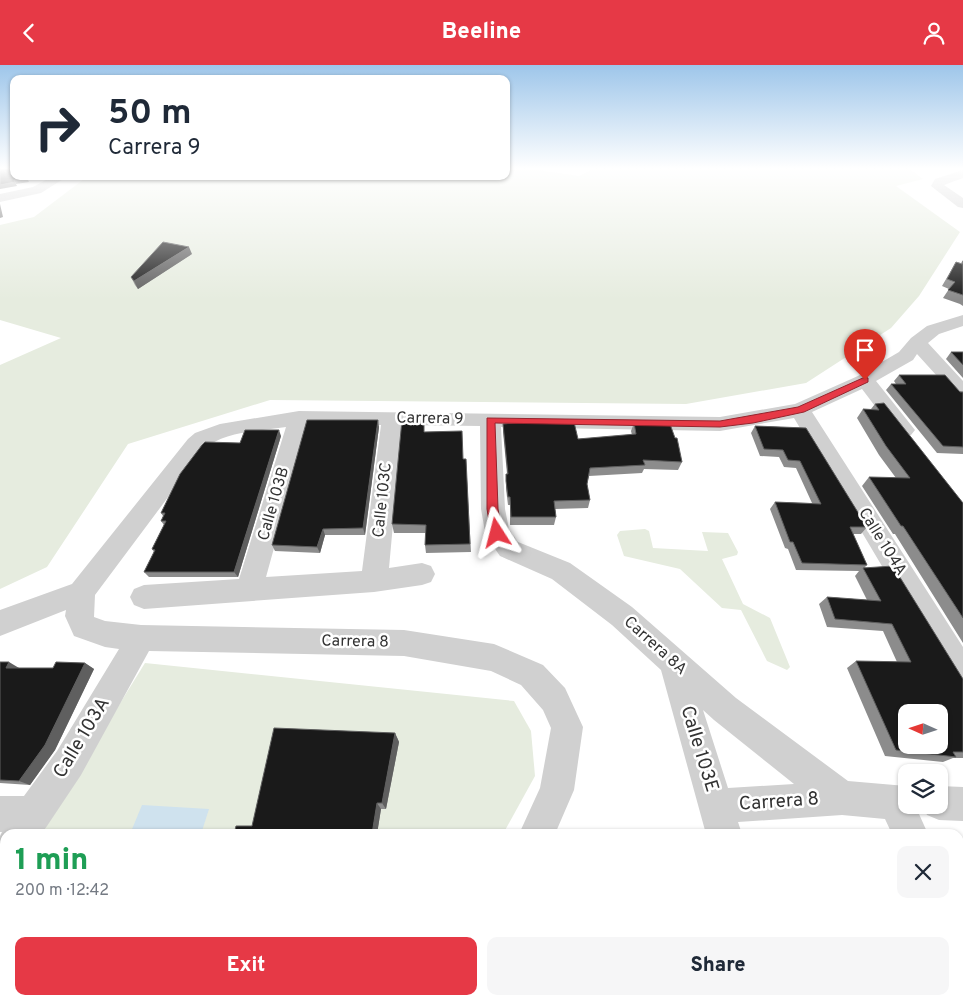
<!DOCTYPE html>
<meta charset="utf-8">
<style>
body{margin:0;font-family:Overpass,sans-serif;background:#f6f6f7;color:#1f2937;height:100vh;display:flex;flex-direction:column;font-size:19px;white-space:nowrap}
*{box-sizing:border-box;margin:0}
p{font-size:16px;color:#747a83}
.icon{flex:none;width:28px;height:28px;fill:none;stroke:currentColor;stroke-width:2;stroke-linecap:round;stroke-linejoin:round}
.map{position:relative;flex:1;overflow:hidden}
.sheet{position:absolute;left:0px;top:764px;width:964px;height:176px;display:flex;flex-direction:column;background:#fff;border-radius:15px 15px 0 0;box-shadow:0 1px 4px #0004}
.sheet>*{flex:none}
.banner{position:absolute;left:10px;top:10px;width:500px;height:105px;border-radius:10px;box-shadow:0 1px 4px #0004;background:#fff;color:#1f2937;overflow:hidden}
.needle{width:32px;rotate:273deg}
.tools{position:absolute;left:898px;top:639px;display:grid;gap:10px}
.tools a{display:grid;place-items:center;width:50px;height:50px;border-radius:10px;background:#fff;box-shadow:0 1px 4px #0004;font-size:25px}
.pin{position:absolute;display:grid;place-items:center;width:42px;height:42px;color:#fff;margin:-51px -21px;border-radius:50% 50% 50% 0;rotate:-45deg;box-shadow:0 0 5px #0007}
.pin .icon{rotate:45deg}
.me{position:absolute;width:55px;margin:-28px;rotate:351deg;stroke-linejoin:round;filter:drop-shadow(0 0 4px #0008)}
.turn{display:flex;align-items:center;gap:18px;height:105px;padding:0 15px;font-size:22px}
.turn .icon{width:65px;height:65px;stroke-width:2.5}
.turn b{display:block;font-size:35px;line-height:42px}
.round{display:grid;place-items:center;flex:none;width:52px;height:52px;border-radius:10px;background:#f6f6f7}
.headline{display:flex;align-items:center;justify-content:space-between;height:85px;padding:0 15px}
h1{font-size:30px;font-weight:800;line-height:38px;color:#1e9e55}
.cta{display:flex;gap:10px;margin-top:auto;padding:10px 15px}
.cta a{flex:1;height:58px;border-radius:10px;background:#e63946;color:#fff;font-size:20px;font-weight:800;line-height:58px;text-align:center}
.cta a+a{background:#f6f6f7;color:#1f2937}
header{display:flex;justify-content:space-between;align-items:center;height:65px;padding:0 15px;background:#e63946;color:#fff;font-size:22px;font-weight:800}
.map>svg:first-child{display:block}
</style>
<header><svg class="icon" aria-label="back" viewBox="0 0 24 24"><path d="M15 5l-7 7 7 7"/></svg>Beeline<svg class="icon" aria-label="person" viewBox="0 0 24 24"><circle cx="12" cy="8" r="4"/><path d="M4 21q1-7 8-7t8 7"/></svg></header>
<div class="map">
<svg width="963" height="939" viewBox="0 0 963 939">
<rect width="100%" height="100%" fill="#fff"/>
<g fill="#e6ecdf">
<path d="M506,103H524L579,111L595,103H908L923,114L896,121L960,167L919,231L891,263L806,318L686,339L270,335L128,379L47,502L0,524V300L61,273L0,255V160L34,152L88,111H506Z"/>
<path d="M645,464L649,466L653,483L708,486L702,467L728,468L738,487L737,490L722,494L743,539L770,553L790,602L787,605L767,596L741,545L722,543L680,504L624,491L617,470L620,466Z"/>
<path d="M145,598L514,636L531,666L535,711L503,769H39Z"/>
<path d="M5,825V916H0V833Z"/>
<path d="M200,935H413L411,939H241Z"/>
</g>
<path fill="#cfe2ee" d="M142,740L209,744L201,769H130Z"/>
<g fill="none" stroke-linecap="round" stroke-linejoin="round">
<g fill="#d0d0d0" fill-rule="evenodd">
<path d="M963,105V113L944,120L963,133V143L958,142L931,121L935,114Z"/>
<path d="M53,111H68L41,128L0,137V129L33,122Z"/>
<path d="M963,250V261L939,269L928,278L963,316V334L956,332L917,289L913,295L876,316L911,360L915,365L911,370L904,372L897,370L862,324L812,347L963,582V623L952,619L794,353L720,366L501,362L505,444L509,464L518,477L570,498L632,542L736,633L848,716L906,721V740H939V721L963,722V756L939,755L927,750L922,740L919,749L928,769H892L885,754L842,750L738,757L742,769H706L661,605L612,560L552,514L500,491L488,474L485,467L481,444L480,361L402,360L389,503L422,498L431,501L435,509L431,517L422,520L374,527L144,544L134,540L130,532L134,524L144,520L239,514L286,362C260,366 224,366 204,384L95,530L94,552L105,556L141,560L404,565L494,579L543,600L565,623L583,662L574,725L555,769H519L540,723L551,663L543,645L521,620L491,606L404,591L149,586L81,710L47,761L41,769H5V809L0,811V771L2,767H0V731H24L57,686L119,584L105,582L74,571L65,551L66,545L0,571V545L72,519L188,374L195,368L220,359L299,346L720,352L795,339L858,311L899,287L911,273L927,261ZM308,360H381L362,506L266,512ZM703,645L714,655L794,719L728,723Z"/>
<path d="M440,935H482L481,939H439Z"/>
<path d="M751,935H793L794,939H752Z"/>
</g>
</g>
<g fill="#8c8c8c">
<path d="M192,189L138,224L135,220L131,212Z"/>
<path d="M963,195V241L960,239L943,233L949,224L942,221L956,197L961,198Z"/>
<path d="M951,287H963V313L946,294Z"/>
<path d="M899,310L963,327V389L937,388L886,325L891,319H896L894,316Z"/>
<path d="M875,339L963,438V578L895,469H893L862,421L869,412L896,413L879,390L857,353L863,344H871Z"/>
<path d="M634,358L682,397L678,405L644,404L642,408L589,411L587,419L590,435L588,443L555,444L556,452L554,460H510V440H508L506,424V409H507L503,367V359L578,374L632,370L631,366Z"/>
<path d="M755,361L806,363L867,462L861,469H853L867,500L865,502L963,614V693H953L943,697L885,691L847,603L856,596L897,597L883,566L827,562L819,539L827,532L867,535L855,511L859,506L796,505L788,484L785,483L770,444L775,437L812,438L796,403L784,402L779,392L760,391L751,368Z"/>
<path d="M379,362L365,470H325L320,488L275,486L272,480Z"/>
<path d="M425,367L463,394H466L471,487L426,488L425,480L426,468H394L392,459Z"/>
<path d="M281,371L238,512H149L144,507L154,487L152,484L164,460L161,456L163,451L161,448L240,378Z"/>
<path d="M0,597L19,603H53L85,598L94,604L55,685L30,720L0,718Z"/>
<path d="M395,668L399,677L386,744H381L377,769L252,761Z"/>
<path d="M962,840L963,939H842L841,935H959Z"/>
</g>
<g fill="#5f5f5f">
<path d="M26,111H40L41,112L28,115L29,117L16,119L14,115Z"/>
<path d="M15,117L17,121L0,124V120Z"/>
<path d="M0,139L3,152L0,153Z"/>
<path d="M189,182L192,189L138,224L134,216Z"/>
<path d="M378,355L379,362L365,470L363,463Z"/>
<path d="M279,365L281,371L238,512L234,507Z"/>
<path d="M323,464L325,470L320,488L317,482Z"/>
<path d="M9,597L19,603H6Z"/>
<path d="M85,598L94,604L55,685L30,720L19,716Z"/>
<path d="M395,668L399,677L386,744L382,738Z"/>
<path d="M377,738L381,744L377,769H372Z"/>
</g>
<g fill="#1a1a1a" stroke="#5f5f5f" fill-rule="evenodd">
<path d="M0,103H14V111H26V113L14,115L15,117L0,120Z"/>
<path d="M163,177L189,182L134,216L131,212Z"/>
<path d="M963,196V230L948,225L955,217L947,214L956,197L962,199Z"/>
<path d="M951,287H963V300Z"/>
<path d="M899,310H945L960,327H963V382L943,381L891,319H906Z"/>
<path d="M884,338L963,438V553L903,461H901L869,412L910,413L886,381L863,344L879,345L875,339Z"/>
<path d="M307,355H378L363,463L323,464L317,482L272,480Z"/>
<path d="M402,355L424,356V367L462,366L463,394H466L470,479L425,480L426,460L392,459Z"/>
<path d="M533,356L574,357L578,374L636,369L634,358L670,359L675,373H677L682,397L643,395L645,400L590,403L587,419L590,435L554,436L556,452H511L510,432H508L506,416V409H508L503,359Z"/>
<path d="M755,361L806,363L867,462H850L867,500L802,498L793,477H790L775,437L821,439L800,396L788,395L783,385L764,384Z"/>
<path d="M245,365H279L234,507H144L155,485L152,484L166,456H161L165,448H161L180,409L202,380L205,377L240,378Z"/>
<path d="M893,501L963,614V687H953L956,692L896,685L856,596L911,597L892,559L835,554L827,532L881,536L863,503ZM906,648H939V680H906Z"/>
<path d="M0,597H9L6,603H53L56,597L85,598L45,680L19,716L0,715Z"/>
<path d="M274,663L395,668L382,738H377L372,769H234L236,761H252Z"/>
<path d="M959,833L962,840H963V939H865L864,935H959Z"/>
</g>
<linearGradient id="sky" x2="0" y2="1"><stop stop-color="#9ec6ea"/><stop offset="0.44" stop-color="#fff"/><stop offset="1" stop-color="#fff" stop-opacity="0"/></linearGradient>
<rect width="963" height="235" fill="url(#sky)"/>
<path fill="#e63946" stroke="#96252e" d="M865,312L868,313V317L804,347L753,358L720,362L495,358L498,444L502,468L497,472L491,468L487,444V353L720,356L798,342Z"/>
<g text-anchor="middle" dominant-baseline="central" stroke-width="5" stroke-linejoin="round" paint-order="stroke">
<g font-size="16" fill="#333" stroke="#fff">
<text transform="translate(430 354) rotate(1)">Carrera 9</text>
<text transform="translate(383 435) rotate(-84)">Calle 103C</text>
<text transform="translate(274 439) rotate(-74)">Calle 103B</text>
<text transform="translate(882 477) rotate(58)">Calle 104A</text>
<text transform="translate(355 577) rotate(1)">Carrera 8</text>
<text transform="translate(655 581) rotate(42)">Carrera 8A</text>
</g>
<g font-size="19" fill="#333" stroke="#fff">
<text transform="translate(82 673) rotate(-59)">Calle 103A</text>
<text transform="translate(699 684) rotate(73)">Calle 103E</text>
<text transform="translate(779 737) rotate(-4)">Carrera 8</text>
</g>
</g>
</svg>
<div class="tools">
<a><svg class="needle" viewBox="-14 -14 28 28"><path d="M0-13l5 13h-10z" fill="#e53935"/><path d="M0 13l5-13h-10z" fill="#747a83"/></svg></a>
<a><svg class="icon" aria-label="layers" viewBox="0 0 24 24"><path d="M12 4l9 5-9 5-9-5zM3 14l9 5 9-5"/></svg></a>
</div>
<div class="pin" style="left:865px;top:315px;background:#d93025"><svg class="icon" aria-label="arrive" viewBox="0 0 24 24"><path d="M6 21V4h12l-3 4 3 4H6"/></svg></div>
<svg class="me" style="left:497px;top:468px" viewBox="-20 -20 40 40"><path d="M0-17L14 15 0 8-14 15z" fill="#e63946" stroke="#fff" stroke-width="4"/></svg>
<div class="banner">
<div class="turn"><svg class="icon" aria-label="right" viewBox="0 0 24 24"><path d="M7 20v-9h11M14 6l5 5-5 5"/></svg><div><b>50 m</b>Carrera 9</div></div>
</div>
<section class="sheet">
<div class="headline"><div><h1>1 min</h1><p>200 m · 12:42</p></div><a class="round"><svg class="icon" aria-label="close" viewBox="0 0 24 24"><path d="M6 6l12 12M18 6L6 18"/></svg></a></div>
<div class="cta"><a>Exit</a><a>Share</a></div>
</section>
</div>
